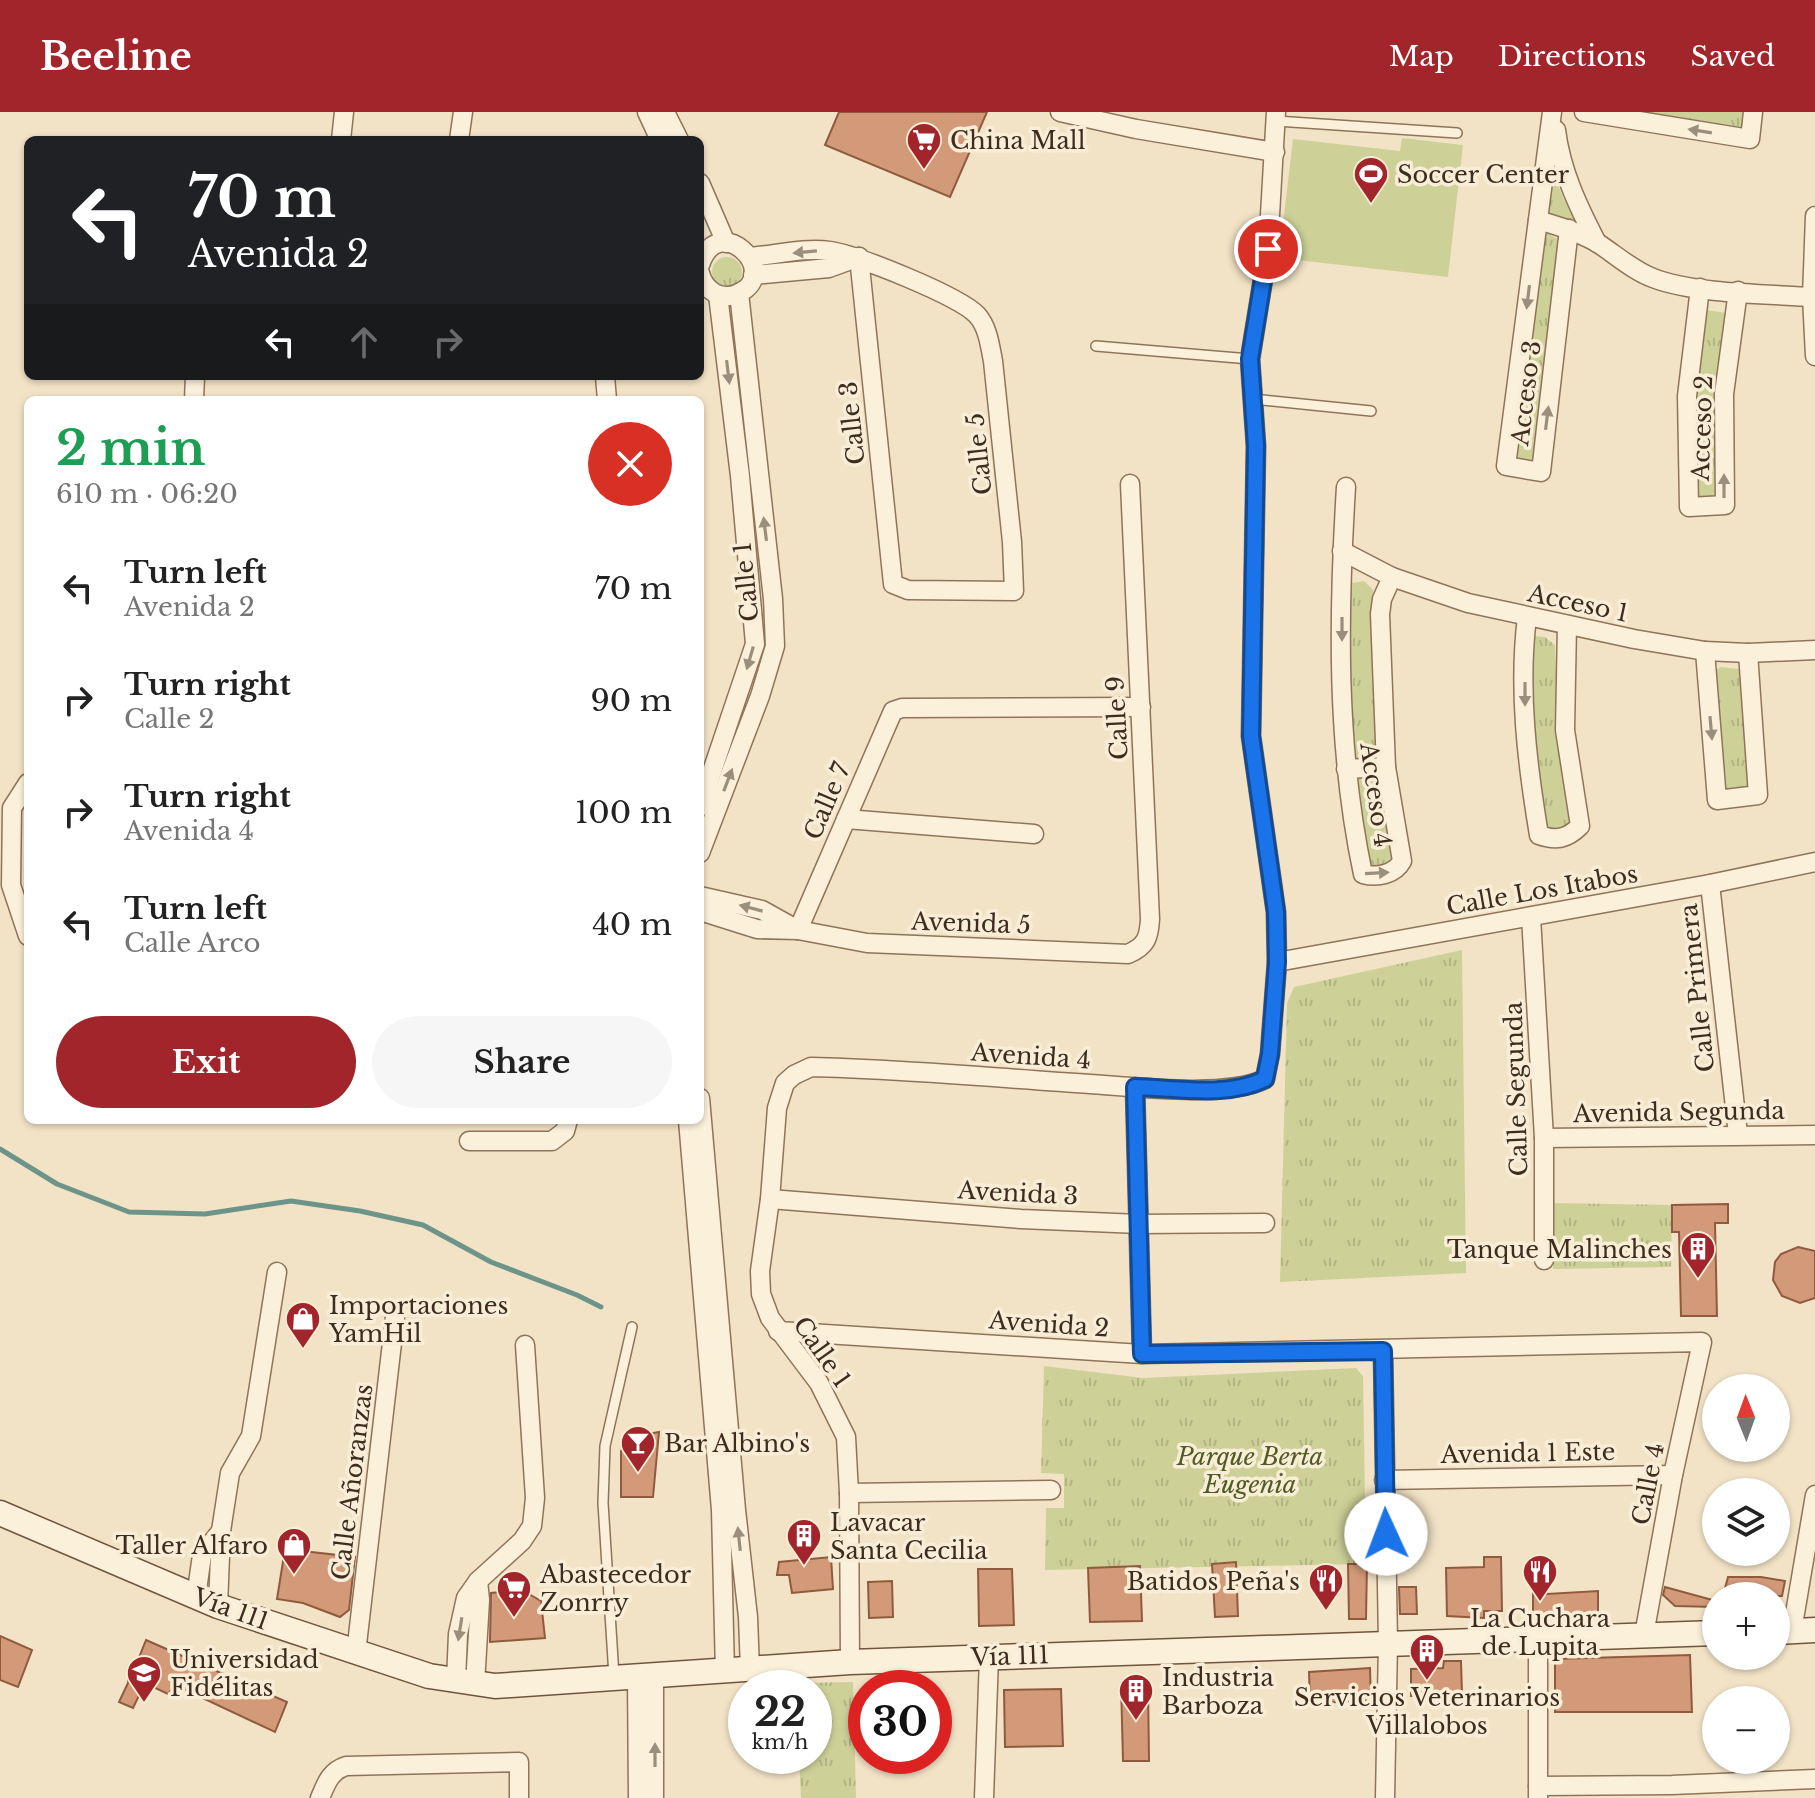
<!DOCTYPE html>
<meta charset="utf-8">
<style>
body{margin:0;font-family:"Libre Baskerville",serif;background:#f6f6f6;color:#222;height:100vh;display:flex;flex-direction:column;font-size:30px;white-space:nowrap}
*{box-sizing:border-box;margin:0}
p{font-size:26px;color:#767676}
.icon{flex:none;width:44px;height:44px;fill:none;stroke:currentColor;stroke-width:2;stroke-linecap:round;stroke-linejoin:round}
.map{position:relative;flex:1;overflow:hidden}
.drawer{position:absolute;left:24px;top:284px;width:680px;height:728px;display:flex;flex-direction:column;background:#fff;border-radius:12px;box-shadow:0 2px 6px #0004}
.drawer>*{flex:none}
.guide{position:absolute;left:24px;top:24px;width:680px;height:244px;border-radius:12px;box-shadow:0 2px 6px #0004;background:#202124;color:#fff;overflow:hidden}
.needle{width:52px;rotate:359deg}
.tools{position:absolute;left:1702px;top:1262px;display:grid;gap:16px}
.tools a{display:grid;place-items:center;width:88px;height:88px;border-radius:50%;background:#fff;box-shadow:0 2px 6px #0004;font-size:40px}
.speed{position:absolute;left:728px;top:1558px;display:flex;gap:16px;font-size:40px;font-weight:700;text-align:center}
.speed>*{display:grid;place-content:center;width:104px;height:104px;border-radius:50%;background:#fff;box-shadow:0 2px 6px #0004;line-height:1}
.speed small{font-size:20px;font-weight:400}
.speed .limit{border:12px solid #d22;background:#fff;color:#111}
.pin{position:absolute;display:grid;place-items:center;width:68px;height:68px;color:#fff;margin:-34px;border:4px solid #fff;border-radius:50%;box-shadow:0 2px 8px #0007}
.me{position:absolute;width:88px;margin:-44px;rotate:358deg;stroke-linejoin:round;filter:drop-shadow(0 0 6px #0008)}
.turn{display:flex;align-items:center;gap:28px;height:168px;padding:0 32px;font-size:36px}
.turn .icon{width:104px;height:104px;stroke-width:2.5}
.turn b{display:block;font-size:56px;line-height:68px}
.lanes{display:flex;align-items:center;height:76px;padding:0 32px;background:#0003;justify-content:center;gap:40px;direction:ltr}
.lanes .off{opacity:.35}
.round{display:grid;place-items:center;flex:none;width:84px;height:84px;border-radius:42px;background:#f6f6f6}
.summary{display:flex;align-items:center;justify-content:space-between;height:136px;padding:0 32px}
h1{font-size:48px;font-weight:700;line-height:60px;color:#1e9e55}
.action{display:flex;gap:16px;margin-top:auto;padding:16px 32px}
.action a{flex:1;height:92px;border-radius:48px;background:#a2252b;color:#fff;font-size:32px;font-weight:700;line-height:92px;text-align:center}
.action a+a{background:#f6f6f6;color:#222}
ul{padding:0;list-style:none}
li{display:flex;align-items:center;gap:24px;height:112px;padding:0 32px}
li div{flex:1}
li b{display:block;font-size:30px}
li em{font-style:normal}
header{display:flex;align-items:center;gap:48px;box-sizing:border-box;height:112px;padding:0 40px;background:#a2252b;color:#fff}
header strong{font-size:38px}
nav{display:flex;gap:44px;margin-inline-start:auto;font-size:28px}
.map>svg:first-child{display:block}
</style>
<header>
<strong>Beeline</strong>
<nav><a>Map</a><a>Directions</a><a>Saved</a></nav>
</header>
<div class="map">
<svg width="1815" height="1686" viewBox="0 0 1815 1686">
<defs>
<pattern id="grass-tufts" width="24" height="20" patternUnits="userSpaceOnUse" patternTransform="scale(2)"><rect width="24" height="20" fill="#cdd198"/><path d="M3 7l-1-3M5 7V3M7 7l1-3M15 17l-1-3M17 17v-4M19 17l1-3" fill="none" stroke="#b1b483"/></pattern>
</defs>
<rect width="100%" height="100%" fill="#f2e3c6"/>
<g fill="url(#grass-tufts)">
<path d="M1625,0H1745L1743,21Z"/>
<path d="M1551,57L1564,87L1581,116L1546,100Z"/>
<path d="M1543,119L1561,129L1536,350L1516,347Z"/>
<circle cx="727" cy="160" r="15"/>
<path d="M1706,198L1726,201L1715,294V386L1694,387L1695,289Z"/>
<path d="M1364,469L1373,478L1377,646L1362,652L1349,646L1346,478L1351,471Z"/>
<path d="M1533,524L1545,525L1555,533L1558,629L1571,710L1566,720L1542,717L1528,630Z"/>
<path d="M1721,555L1738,557L1744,561L1751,676L1732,682L1722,677L1714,559Z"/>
<path d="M1368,662L1378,669L1393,749L1378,759L1366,752L1354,667Z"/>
<path d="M1462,838L1466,1161L1280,1170L1287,891L1294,875Z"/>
<path d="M1553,1091L1672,1093L1671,1155L1553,1157Z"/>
<path d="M1044,1254L1143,1266L1356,1256L1363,1264L1366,1452L1045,1458L1046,1396H1064V1362L1041,1361Z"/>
<path d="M853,1570L856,1686H801L799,1644H814V1576H797V1571Z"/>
</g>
<path fill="#cdd198" d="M1402,26L1463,33L1448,165L1279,146L1293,27L1400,39Z"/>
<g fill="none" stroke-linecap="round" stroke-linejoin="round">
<path stroke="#6d9489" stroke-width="5" d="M0,1037L57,1072L129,1100L205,1102L291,1089L360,1099L423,1113L491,1150L577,1183L601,1195"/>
</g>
<g fill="#d29a79" stroke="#905a3e" stroke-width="2">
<path d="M839,0H987L950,85L825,33Z"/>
<path d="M1728,1092V1111H1715L1717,1204H1681L1679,1120H1672V1093Z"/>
<path d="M1798,1135L1815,1139V1186L1800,1191L1782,1184L1773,1168L1775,1150L1781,1142Z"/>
<path d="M659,1320L653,1385H621V1339L631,1325Z"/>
<path d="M285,1437L355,1445L349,1498L340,1505L303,1491L277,1487Z"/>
<path d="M831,1445L833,1477L792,1481L789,1463H777L779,1450Z"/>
<path d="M1484,1445H1501L1502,1499H1484V1506L1447,1504L1446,1456L1484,1455Z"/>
<path d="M1236,1450L1238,1504L1215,1505L1212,1452Z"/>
<path d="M1348,1452H1367L1366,1507H1349Z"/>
<path d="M1140,1454L1142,1509L1090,1510L1088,1456Z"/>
<path d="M978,1457H1012L1014,1513L979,1514Z"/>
<path d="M1728,1465H1761L1785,1469L1782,1484H1723Z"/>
<path d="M892,1469L893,1505L869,1506L868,1470Z"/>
<path d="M1399,1475H1416L1417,1502H1400Z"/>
<path d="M1665,1475L1716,1489V1495L1675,1494L1663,1483Z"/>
<path d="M522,1478L541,1489L545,1526L490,1530L491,1481Z"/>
<path d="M1533,1479H1547V1482L1598,1479V1500L1533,1504Z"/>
<path d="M0,1524L32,1538L18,1575L0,1568Z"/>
<path d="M146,1528L287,1590L275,1620L175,1573L168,1582L145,1571L133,1596L119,1590L128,1571L130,1554L134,1558Z"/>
<path d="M1690,1543L1692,1600H1555V1547Z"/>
<path d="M1444,1549H1461L1462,1583L1411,1584V1557L1443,1556Z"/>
<path d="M1370,1556L1371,1589L1310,1591L1309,1560Z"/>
<path d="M1148,1570L1149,1649H1123L1121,1571Z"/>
<path d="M1061,1577L1063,1634L1005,1635L1004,1578Z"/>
</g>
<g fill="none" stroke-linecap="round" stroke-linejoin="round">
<defs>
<g id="lane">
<path d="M1276,9L1457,21"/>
<path d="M1096,234L1250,247"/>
<path d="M1253,287L1371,299"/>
<path d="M614,1564L603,1391L605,1334L632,1215"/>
</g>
<g id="street">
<path d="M647,0L660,28"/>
<path d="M665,0L679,28"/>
<path d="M1060,0L1136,17L1275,40"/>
<path d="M1552,0L1506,354L1541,360L1569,117"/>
<path d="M1584,0L1750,27L1753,0"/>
<path d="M1556,18C1561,59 1578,94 1597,131"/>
<path d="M341,28L344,0"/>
<path d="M459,28L463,0"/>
<path d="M700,71L726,131"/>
<path d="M1815,104L1812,185L1815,244"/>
<path d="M1538,108C1558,114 1578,120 1596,130C1615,142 1632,158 1653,166C1694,182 1767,182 1812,185"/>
<path d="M750,145C775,143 805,135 830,139C857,143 959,184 977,203C988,215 990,234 993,249L1012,430L1014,479L908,478L893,472L859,145"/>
<path d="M700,153C718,97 783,160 739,181C721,190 704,178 700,161"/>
<path d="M753,163L829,156L859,145"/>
<path d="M1700,176L1687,284L1689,395L1725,393L1724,282L1738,179"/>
<path d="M605,264L607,288"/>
<path d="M194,288L195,264"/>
<path d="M1346,375C1338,504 1336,635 1363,762C1378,766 1395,762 1402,749L1386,655L1380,502L1382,487L1392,465"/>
<path d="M1342,439L1392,465L1468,491L1634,527L1705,539L1748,541L1815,538"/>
<path d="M1527,505C1518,577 1527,651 1539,723C1556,729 1567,727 1580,714L1565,618L1567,513"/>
<path d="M1705,539L1717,688L1758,683L1748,541"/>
<path d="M1346,657L1386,655"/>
<path d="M28,671L12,696L11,773L28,824"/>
<path d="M700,695L755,532L740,364L718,183"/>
<path d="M846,707L1034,722"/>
<path d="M700,741L760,584L775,534L773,487L739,181"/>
<path d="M1710,772L1738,1022"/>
<path d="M700,784L762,798L796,817"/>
<path d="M700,799L757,817L798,818L867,831L1128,842C1146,834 1149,826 1150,807L1130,372"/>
<path d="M1531,805L1544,1026V1148"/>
<path d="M798,818L893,599L902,596L1141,595"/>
<path d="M1277,850L1710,772L1815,750"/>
<path d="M1135,975L1142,1242"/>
<path d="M700,986L736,1398L748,1505L750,1558"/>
<path d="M688,1008L721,1398L725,1560"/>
<path d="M1544,1026L1815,1023"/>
<path d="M469,1029H552L565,1019L568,1008"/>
<path d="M770,1087L1021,1107L1139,1112L1265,1111"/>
<path d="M778,1219L1142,1242L1702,1230L1673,1363L1644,1523"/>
<path d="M1383,1239L1388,1531L1385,1686"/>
<path d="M1384,1368L1673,1363"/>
<path d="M849,1381L1051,1378"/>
<path d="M196,1485L202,1443L221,1419"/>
<path d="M218,1494L221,1419L230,1361L251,1324L277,1160"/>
<path d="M1792,1519L1815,1383"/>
<path d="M356,1541L395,1205"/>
<path d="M850,1550L849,1381L846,1325L819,1271L770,1206L761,1182L760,1159L770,1087L777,996L785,971L794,963L811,955C904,957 997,966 1090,972C1134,975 1227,986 1265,967L1270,942L1277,850L1276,800L1251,624L1256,334L1250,247L1268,137L1276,0"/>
<path d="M654,1564V1686"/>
<path d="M637,1566L638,1686"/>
<path d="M456,1569L458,1522L466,1486L478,1469L522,1429L532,1414L535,1386L525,1233"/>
<path d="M475,1572L480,1488L478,1469"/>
<path d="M1538,1674L1672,1673L1815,1667"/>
<path d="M320,1686C326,1672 330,1659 346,1654L519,1650V1686"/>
<path d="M984,1686L989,1545"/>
<path d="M1538,1686V1526"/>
</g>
<g id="secondary">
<path d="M0,1401L218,1494L429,1564L495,1574L850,1550L1716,1521"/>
<path d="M1776,1520L1815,1518"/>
</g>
</defs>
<use href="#lane" stroke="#8f745a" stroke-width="12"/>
<use href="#street" stroke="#8f745a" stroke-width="21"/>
<use href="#secondary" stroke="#71543d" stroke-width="27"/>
<use href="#lane" stroke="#fbf0da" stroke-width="9"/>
<use href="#street" stroke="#fbf0da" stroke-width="18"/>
<use href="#secondary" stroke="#fbf0da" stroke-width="24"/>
</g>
<defs><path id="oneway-solid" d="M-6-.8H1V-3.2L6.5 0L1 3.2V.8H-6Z" transform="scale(2)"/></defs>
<g fill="#9c8e7c">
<use href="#oneway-solid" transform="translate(1700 19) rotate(-171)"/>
<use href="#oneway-solid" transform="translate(805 140) rotate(175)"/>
<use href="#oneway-solid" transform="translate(1528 185) rotate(97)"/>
<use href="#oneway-solid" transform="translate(728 260) rotate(83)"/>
<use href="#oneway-solid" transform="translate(1547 306) rotate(-83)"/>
<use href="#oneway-solid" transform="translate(1724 374) rotate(-90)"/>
<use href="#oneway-solid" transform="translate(765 417) rotate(-97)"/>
<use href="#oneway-solid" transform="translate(1342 517) rotate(90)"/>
<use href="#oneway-solid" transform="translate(750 546) rotate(106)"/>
<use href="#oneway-solid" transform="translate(1525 582) rotate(90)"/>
<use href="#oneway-solid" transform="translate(1711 616) rotate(85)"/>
<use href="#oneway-solid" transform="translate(728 668) rotate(-69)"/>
<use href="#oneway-solid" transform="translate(1377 761) rotate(-3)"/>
<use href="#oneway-solid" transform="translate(751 796) rotate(-165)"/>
<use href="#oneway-solid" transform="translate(739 1427) rotate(-96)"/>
<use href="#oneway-solid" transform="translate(460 1517) rotate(99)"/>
<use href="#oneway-solid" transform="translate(655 1643) rotate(-90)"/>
</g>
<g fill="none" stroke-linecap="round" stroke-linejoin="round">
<defs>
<path id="route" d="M1268,137L1250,247L1256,334L1251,624L1276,800L1277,850L1270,942L1265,967C1227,986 1176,976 1135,975L1142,1242L1383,1239L1386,1422"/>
</defs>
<use href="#route" stroke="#114b97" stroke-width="20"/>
<use href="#route" stroke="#1a73e8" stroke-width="14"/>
</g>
<defs>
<symbol id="supermarket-pin" viewBox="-11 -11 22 30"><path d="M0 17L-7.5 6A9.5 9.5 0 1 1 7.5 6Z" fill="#a2252b" stroke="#f8edd6"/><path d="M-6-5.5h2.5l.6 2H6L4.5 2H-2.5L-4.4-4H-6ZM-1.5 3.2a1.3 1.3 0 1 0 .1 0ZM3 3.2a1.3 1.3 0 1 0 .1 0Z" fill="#fff"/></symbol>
<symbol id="stadium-pin" viewBox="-11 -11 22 30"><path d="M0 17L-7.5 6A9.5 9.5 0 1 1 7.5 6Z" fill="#a2252b" stroke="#f8edd6"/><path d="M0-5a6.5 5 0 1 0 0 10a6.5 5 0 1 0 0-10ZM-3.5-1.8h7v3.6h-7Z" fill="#fff"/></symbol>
<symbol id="building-pin" viewBox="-11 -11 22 30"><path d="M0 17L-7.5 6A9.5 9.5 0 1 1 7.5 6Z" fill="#a2252b" stroke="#f8edd6"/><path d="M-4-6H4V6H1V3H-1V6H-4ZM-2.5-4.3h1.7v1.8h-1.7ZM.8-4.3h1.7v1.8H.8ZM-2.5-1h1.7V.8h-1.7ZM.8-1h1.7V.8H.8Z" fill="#fff"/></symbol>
<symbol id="shop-pin" viewBox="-11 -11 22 30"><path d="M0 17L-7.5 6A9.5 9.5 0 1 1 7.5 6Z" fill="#a2252b" stroke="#f8edd6"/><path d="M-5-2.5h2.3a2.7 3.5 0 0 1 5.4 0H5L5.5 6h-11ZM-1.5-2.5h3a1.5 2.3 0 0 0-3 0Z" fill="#fff"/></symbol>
<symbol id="bar-pin" viewBox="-11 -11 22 30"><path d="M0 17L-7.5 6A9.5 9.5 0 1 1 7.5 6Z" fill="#a2252b" stroke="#f8edd6"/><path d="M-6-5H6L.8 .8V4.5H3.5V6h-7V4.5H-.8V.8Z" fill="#fff"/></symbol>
<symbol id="restaurant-pin" viewBox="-11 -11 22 30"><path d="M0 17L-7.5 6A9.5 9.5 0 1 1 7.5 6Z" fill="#a2252b" stroke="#f8edd6"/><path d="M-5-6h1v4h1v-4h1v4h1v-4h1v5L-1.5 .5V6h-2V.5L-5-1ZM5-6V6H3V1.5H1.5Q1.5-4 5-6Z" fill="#fff"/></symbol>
<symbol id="university-pin" viewBox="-11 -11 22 30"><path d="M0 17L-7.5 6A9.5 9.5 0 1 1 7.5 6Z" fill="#a2252b" stroke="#f8edd6"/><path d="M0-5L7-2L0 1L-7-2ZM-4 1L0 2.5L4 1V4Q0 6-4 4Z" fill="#fff"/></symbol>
</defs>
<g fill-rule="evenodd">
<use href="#supermarket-pin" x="904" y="8" width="40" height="54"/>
<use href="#stadium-pin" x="1351" y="42" width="40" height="54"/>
<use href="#building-pin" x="1678" y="1117" width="40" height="54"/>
<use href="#shop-pin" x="283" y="1187" width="40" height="54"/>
<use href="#bar-pin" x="618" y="1311" width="40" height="54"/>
<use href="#building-pin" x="784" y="1404" width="40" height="54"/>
<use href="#shop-pin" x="274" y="1413" width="40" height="54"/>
<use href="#restaurant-pin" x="1520" y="1440" width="40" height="54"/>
<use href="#restaurant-pin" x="1306" y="1449" width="40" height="54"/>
<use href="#supermarket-pin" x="494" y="1456" width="40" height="54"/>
<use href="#building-pin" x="1407" y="1519" width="40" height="54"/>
<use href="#university-pin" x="124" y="1541" width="40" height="54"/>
<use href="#building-pin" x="1116" y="1559" width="40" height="54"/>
</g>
<g text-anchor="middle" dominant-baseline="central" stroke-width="7" stroke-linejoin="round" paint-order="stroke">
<g font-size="24" fill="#3e2c1f" stroke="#f8edd6" text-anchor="start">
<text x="950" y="28">China Mall</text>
<text x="1397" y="62">Soccer Center</text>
<text x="1672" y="1137" text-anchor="end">Tanque Malinches</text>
<text x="329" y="1193">Importaciones<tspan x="329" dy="28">YamHil</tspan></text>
<text x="664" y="1331">Bar Albino's</text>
<text x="830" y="1410">Lavacar<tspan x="830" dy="28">Santa Cecilia</tspan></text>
<text x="268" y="1433" text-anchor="end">Taller Alfaro</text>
<text x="540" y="1462">Abastecedor<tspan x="540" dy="28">Zonrry</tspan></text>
<text x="1300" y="1469" text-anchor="end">Batidos Peña's</text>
<text x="1540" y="1506" text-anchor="middle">La Cuchara<tspan x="1540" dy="28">de Lupita</tspan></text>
<text x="170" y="1547">Universidad<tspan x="170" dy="28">Fidélitas</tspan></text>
<text x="1162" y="1565">Industria<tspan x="1162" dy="28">Barboza</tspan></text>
<text x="1427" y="1585" text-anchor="middle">Servicios Veterinarios<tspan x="1427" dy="28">Villalobos</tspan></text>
</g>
<g font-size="24" fill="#3e2c1f" stroke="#f8edd6">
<text transform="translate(1526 281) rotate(-83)">Acceso 3</text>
<text transform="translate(852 311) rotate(-96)">Calle 3</text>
<text transform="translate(1702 316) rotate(-88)">Acceso 2</text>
<text transform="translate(979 342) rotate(-96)">Calle 5</text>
<text transform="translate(746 470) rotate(-96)">Calle 1</text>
<text transform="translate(1578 491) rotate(12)">Acceso 1</text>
<text transform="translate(1117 606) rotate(-93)">Calle 9</text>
<text transform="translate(1376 683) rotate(82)">Acceso 4</text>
<text transform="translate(827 689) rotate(-67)">Calle 7</text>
<text transform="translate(1542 778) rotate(-10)">Calle Los Itabos</text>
<text transform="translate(971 811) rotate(2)">Avenida 5</text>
<text transform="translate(1697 876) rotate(-96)">Calle Primera</text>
<text transform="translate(1031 944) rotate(4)">Avenida 4</text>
<text transform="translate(1516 977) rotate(-92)">Calle Segunda</text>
<text transform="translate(1679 1000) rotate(-1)">Avenida Segunda</text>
<text transform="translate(1018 1081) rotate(3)">Avenida 3</text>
<text transform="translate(1049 1212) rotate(4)">Avenida 2</text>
<text transform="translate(822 1240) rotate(55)">Calle 1</text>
<text transform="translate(1528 1341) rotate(-1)">Avenida 1 Este</text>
<text transform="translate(352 1370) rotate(-83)">Calle Añoranzas</text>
<text transform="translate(1648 1372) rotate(-79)">Calle 4</text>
<text transform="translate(231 1497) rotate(20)">Vía 111</text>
<text transform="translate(1010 1544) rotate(-2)">Vía 111</text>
</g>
<g font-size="24" font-style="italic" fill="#505c24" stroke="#f8edd6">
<text x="1250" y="1344">Parque Berta<tspan x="1250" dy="28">Eugenia</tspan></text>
</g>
</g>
</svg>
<div class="tools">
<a><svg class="needle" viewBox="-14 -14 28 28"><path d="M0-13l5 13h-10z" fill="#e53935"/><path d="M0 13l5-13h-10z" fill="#767676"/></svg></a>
<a><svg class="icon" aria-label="layers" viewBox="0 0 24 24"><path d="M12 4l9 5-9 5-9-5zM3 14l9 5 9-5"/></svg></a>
<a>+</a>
<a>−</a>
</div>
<div class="speed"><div>22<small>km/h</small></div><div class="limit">30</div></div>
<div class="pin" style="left:1268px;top:137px;background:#d93025"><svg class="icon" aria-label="arrive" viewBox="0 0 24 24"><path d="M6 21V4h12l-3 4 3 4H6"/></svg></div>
<svg class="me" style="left:1386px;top:1422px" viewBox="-20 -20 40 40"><circle r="19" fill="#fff"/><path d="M0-13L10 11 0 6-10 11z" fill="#1a73e8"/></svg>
<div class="guide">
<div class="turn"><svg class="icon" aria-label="left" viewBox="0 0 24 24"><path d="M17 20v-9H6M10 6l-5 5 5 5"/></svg><div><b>70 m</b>Avenida 2</div></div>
<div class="lanes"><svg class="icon" aria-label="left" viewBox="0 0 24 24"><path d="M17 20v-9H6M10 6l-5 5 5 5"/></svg><svg class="icon off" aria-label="ahead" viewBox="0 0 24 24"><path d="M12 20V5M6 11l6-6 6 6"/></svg><svg class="icon off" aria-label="right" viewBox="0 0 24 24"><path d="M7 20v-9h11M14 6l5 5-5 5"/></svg></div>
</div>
<section class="drawer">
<div class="summary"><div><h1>2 min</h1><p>610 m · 06:20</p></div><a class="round" style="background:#d93025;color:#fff"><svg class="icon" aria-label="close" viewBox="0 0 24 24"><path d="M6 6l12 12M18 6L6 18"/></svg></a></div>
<ul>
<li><svg class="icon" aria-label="left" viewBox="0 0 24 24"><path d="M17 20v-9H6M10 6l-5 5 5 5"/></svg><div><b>Turn left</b><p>Avenida 2</p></div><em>70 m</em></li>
<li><svg class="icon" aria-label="right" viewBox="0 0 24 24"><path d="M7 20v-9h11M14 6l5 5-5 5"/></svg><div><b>Turn right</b><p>Calle 2</p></div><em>90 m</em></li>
<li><svg class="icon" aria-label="right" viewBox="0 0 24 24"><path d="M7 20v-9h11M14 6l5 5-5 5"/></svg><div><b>Turn right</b><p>Avenida 4</p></div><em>100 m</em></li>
<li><svg class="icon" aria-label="left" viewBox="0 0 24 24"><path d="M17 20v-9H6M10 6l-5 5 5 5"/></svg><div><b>Turn left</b><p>Calle Arco</p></div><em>40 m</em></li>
</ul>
<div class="action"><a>Exit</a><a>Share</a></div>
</section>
</div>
